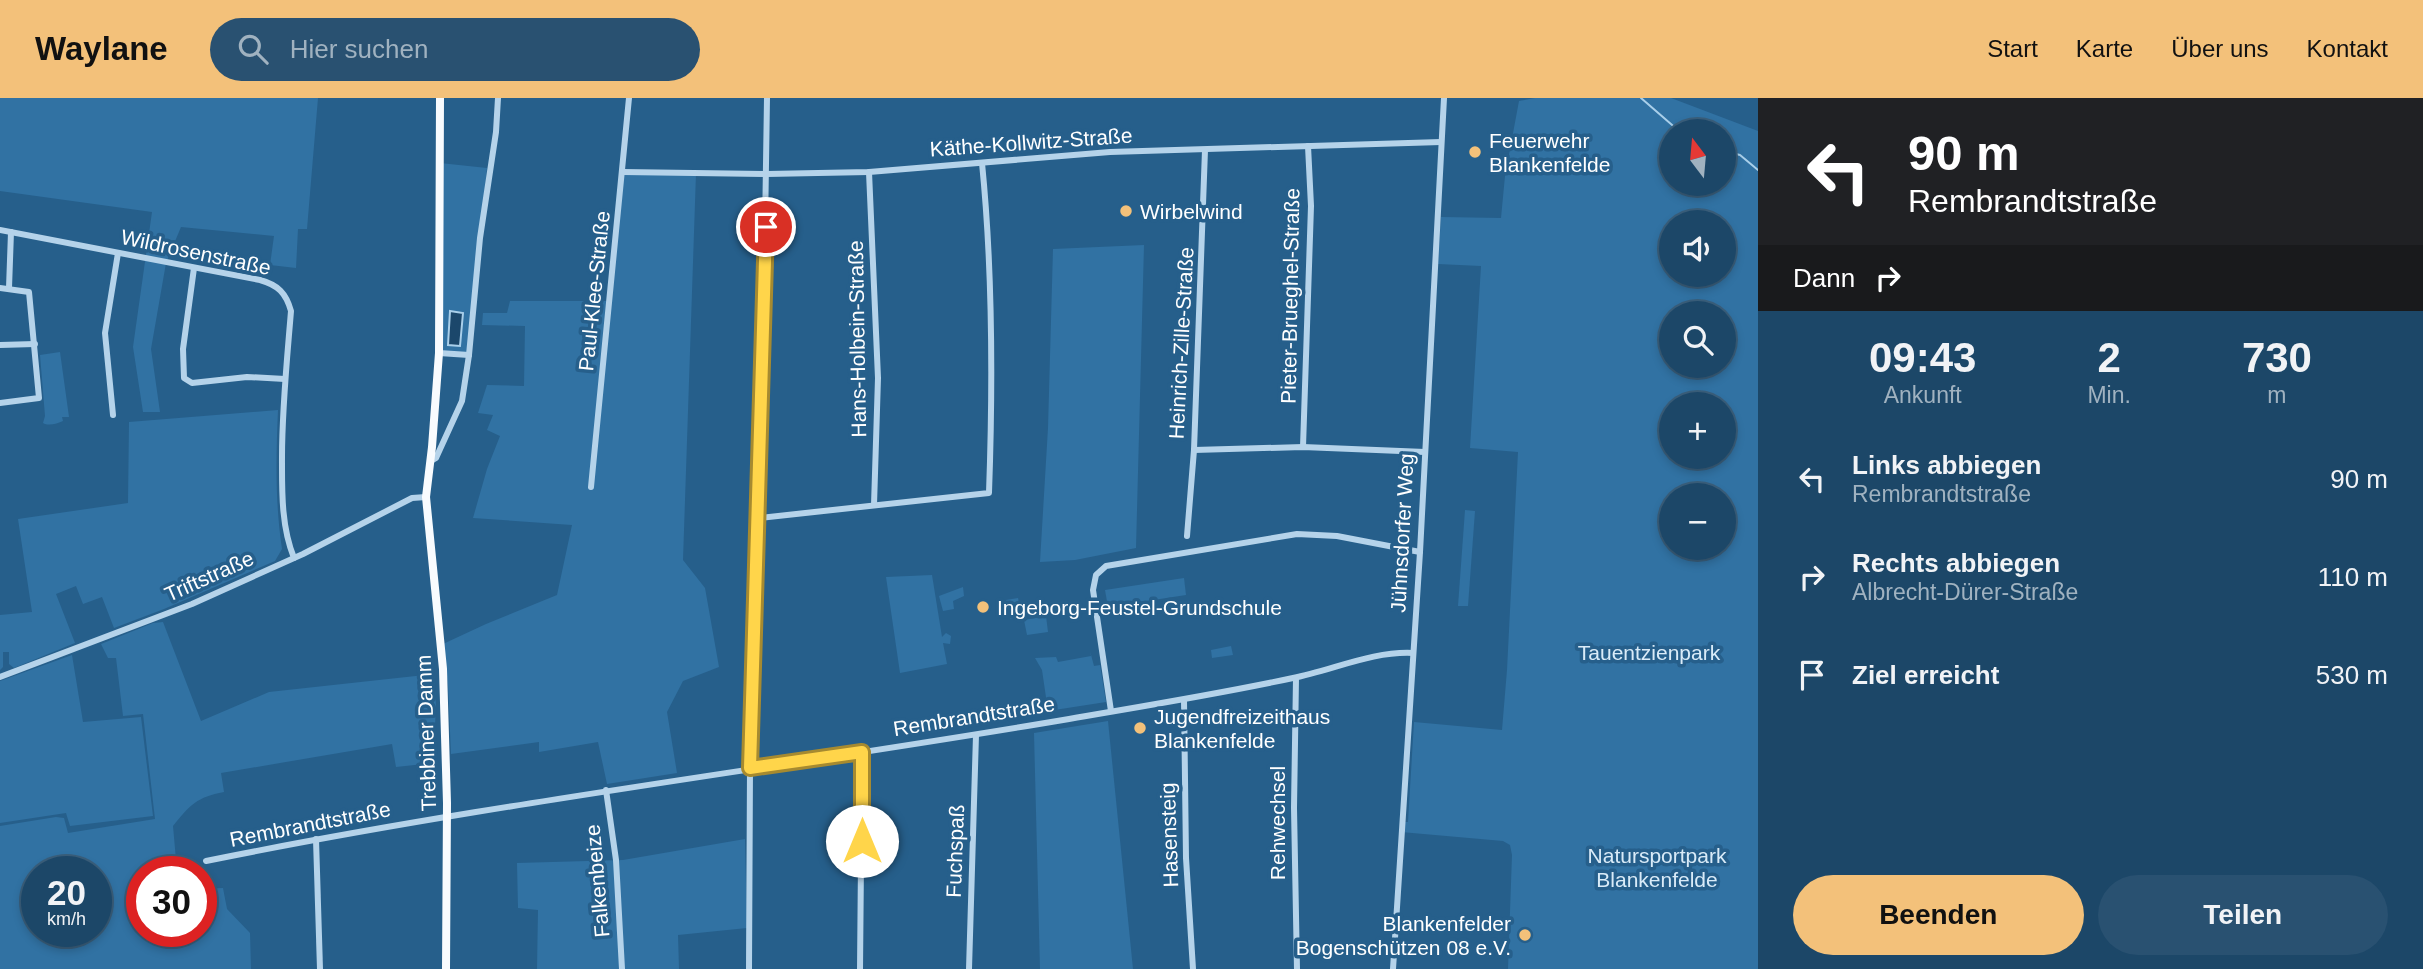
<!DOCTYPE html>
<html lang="de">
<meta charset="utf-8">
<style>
body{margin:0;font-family:Helvetica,sans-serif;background:#295171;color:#f1f3f6;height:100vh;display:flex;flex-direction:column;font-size:26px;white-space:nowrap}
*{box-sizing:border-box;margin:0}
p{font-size:23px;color:#a0b2c0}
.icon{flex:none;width:38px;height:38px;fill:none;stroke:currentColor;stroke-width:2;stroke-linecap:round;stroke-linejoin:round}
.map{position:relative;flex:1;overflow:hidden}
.sheet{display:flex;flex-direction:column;background:#1c4768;width:665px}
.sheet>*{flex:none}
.banner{background:#202124;color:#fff;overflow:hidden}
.needle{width:46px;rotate:344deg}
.fabs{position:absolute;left:1659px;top:21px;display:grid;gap:14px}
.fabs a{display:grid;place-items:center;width:77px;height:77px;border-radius:50%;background:#1c4768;box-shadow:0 4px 10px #0003,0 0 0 2px #3a5f7c;font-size:35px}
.speed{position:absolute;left:21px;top:758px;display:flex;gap:14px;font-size:35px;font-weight:700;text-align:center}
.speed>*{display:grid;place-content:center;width:91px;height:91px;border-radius:50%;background:#1c4768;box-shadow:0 4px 10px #0003,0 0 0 2px #3a5f7c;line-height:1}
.speed small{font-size:18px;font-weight:400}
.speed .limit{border:10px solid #d22;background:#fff;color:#111}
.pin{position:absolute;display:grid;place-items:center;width:60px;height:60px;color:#fff;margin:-30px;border:4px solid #fff;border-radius:50%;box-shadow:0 2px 7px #0007}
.me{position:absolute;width:77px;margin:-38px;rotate:0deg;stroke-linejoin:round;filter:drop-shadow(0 0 5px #0008)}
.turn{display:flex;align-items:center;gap:24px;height:147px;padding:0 35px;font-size:32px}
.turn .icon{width:91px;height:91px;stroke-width:2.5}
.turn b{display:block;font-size:49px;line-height:60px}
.then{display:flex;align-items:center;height:66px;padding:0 35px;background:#0003;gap:14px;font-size:26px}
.eta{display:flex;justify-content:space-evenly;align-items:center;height:119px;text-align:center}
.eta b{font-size:42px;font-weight:600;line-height:49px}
.action{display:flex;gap:14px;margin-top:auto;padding:14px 35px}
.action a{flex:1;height:80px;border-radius:42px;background:#f3c17a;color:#111;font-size:28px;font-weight:600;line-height:80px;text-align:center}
.action a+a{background:#295171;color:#f1f3f6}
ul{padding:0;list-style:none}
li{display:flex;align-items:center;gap:21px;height:98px;padding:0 35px}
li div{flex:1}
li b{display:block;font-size:26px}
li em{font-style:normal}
header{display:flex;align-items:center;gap:42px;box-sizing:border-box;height:98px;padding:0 35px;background:#f3c17a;color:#111}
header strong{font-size:33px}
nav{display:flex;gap:38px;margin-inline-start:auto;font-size:24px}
.search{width:490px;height:63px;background:#295171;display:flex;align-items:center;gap:18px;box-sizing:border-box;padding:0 24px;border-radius:38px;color:#a0b2c0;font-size:26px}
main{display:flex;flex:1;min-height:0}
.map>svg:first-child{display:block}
</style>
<header>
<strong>Waylane</strong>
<div class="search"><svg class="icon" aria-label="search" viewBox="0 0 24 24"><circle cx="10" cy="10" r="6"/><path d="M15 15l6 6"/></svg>Hier suchen</div>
<nav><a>Start</a><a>Karte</a><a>Über uns</a><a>Kontakt</a></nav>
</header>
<main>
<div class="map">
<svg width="1758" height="871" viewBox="0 0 1758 871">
<rect width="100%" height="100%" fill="#265f8b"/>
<g fill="#3172a3" fill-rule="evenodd">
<path d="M0,0H318L307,131H298L296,170L270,167L274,138L181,129L166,165L151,251L160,314H143L133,249L152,114L0,93Z"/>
<path d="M1535,0H1671L1758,33V871H1508L1512,757L1510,747L1503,743L1401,734L1402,724H1408L1414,624L1502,632L1507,572L1518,354L1470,350L1481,168L1438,166L1441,119L1501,120L1505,78L1519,3ZM1671,33H1724V86H1671ZM1671,124H1724V177H1671ZM1671,215H1724V268H1671ZM1671,306H1724V359H1671ZM1671,397H1724V450H1671Z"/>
<path d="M440,65L487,70L469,257L439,255Z"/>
<path d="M623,74L696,75L683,462L705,490L719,569L683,583L667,614L677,675L607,686L598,644L539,654V644L451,656L448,587L443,546L486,526L557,497L572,427L473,420L487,371L500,338L487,332L493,317L478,315L487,287L524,288L525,228L482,227L483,215H507L510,203H610Z"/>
<path d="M1144,147L1136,450L1075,462L1040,464L1048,330L1053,151Z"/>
<path d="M60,254L69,319H62L63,323C57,326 48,328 43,325L45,318L40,257Z"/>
<path d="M278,312C276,359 275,404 282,451L275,463L164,511L114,530L102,499L83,506L76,488L56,496L75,545L14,570L9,566V554H3V569L0,572V517L32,514L18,421L128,405L129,324Z"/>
<path d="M1465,412L1475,413L1468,508H1458Z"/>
<path d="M932,477L942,539L946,535L951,538L950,546L943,545L947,566L900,575L886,479Z"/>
<path d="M1184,480L1186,497L1108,509L1105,492Z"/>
<path d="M963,489L964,498L953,503L954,511L943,513L939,498Z"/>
<path d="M1018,500L1022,518L1010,521L1006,502Z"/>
<path d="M1046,518L1048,534L1027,537L1024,522Z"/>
<path d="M163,524L201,623L269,594L434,576L436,608L433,665L396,669L392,646L221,675L224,694C197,699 190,707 173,728L177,773L142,774V833H201V791L223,790L227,811L250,835L251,871H0V728L56,719L64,720L68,735L155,721L143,616L123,618L116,560H108L101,546L153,525ZM37,774H96V833H37Z"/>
<path d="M1231,548L1233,557L1212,560L1211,552Z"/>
<path d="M1090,553L1094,568L1100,567L1106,604L1048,613L1042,572L1035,560L1056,559L1058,564L1091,558Z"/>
<path d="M72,557L83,624L141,619L153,718L70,728L66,715L0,725V583Z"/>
<path d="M1108,623L1133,871H1040L1034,635Z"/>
<path d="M745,741L747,830L678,837L679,871H537L538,812L518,810L517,765L623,762Z"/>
</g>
<path fill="#1b476b" stroke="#a9cfea" stroke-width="2" d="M450,213L463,215L460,248L448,247Z"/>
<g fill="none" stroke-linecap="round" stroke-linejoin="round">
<g stroke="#a9cfea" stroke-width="2">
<path d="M1641,0L1679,33"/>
<path d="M1724,53L1740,57L1758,72"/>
</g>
<g stroke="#b5d3ea" stroke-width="6">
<path d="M623,74L767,76L869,74L1110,54L1441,44"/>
<path d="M869,74L878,280L874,407"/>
<path d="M0,132L260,182C278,187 286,195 291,213C287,262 282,310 282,359C282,392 281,428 294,460"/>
<path d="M194,170L183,251L184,280L192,285L247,279L285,281"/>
<path d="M0,190L29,194L39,300L0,305"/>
<path d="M9,190L11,134"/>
<path d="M0,247L35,246"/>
<path d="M439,255L469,257"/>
<path d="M113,317L105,235L118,155"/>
<path d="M1303,349L1311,108L1308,48"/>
<path d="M1194,352L1303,349L1425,354"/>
<path d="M431,363L436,360L462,303L469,257L480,140L496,34L498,0"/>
<path d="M591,389L629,0"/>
<path d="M759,420L989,395C993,284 993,175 982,65"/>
<path d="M1187,438L1194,352L1205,52"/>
<path d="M0,579L192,506L303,456L412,400L426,399"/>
<path d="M1296,580L1294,710L1297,871"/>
<path d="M1184,602L1186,760L1193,871"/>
<path d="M1111,613L1093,492L1096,477L1106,468L1297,436L1337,438L1420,454"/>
<path d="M606,692L616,762L622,871"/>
<path d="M316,741L320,871"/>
<path d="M206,763C492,705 781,670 1069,621C1144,608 1219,596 1293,580C1333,572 1373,553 1413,555"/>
<path d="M749,871L750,670L763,263L767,0"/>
<path d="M860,871L862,654"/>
<path d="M969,871L976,637"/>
<path d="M1393,871L1420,454L1444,0"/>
</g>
<path stroke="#f8fbfe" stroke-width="8" d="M440,0L439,255L432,349L426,399L443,571L447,705L446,871"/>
</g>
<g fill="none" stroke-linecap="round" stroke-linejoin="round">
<defs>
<path id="route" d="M766,129L750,670L862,654V743"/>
</defs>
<use href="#route" stroke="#a68a30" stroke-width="18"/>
<use href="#route" stroke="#ffd54a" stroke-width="12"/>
</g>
<g fill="#f3c17a" stroke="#265f8b" stroke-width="2.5">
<circle cx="1475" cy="54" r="7"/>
<circle cx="1126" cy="113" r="7"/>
<circle cx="983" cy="509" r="7"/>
<circle cx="1140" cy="630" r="7"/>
<circle cx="1525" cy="837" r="7"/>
</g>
<g text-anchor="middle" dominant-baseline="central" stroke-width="7" stroke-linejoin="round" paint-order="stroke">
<g font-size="21" fill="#fff" stroke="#265f8b" text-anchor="start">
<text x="1489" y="42">Feuerwehr<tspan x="1489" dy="24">Blankenfelde</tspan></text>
<text x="1140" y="113">Wirbelwind</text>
<text x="997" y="509">Ingeborg-Feustel-Grundschule</text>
<text x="1154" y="618">Jugendfreizeithaus<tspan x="1154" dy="24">Blankenfelde</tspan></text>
<text x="1511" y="825" text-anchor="end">Blankenfelder<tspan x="1511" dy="24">Bogenschützen 08 e.V.</tspan></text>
</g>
<g font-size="21" fill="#fff" stroke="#265f8b">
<text transform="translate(1031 44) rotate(-4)">Käthe-Kollwitz-Straße</text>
<text transform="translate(196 154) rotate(12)">Wildrosenstraße</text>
<text transform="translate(594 193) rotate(-84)">Paul-Klee-Straße</text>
<text transform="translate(1290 198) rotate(-89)">Pieter-Brueghel-Straße</text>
<text transform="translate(857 241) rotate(-91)">Hans-Holbein-Straße</text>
<text transform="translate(1181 245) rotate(-87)">Heinrich-Zille-Straße</text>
<text transform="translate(1402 435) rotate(-87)">Jühnsdorfer Weg</text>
<text transform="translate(209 478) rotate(-24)">Triftstraße</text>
<text transform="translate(974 618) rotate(-9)">Rembrandtstraße</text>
<text transform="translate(426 635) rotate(-92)">Trebbiner Damm</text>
<text transform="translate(1277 725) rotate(-90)">Rehwechsel</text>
<text transform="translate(310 726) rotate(-11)">Rembrandtstraße</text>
<text transform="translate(1169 737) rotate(-92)">Hasensteig</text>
<text transform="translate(955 753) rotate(-88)">Fuchspaß</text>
<text transform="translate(597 783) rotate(-95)">Falkenbeize</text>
</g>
<g font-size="21" fill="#d9ebf8" stroke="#265f8b">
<text x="1649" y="554">Tauentzienpark</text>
<text x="1657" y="757">Natursportpark<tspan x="1657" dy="24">Blankenfelde</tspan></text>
</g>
</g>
</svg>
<div class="fabs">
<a><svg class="needle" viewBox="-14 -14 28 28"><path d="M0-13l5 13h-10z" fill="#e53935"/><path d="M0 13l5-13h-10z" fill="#a0b2c0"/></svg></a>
<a><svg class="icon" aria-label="sound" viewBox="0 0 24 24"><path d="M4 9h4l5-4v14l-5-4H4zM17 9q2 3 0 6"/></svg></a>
<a><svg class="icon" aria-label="search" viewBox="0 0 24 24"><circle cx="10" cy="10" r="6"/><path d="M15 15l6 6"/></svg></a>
<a>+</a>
<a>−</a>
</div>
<div class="speed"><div>20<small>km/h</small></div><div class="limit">30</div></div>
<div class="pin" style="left:766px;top:129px;background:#d93025"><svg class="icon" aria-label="arrive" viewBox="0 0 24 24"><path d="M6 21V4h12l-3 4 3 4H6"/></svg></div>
<svg class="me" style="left:862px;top:743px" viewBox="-20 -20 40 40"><circle r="19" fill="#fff"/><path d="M0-13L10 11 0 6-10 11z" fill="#ffd54a"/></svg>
</div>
<section class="sheet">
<div class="banner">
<div class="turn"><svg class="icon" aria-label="left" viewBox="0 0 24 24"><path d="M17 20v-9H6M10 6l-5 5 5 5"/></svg><div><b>90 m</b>Rembrandtstraße</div></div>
<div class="then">Dann<svg class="icon" aria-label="right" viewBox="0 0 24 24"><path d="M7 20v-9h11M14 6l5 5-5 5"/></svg></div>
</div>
<div class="eta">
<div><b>09:43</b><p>Ankunft</p></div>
<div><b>2</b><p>Min.</p></div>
<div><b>730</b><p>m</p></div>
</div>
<ul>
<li><svg class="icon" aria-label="left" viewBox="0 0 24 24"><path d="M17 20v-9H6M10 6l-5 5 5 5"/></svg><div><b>Links abbiegen</b><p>Rembrandtstraße</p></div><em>90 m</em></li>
<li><svg class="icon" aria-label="right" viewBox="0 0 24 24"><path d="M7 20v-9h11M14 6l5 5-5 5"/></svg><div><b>Rechts abbiegen</b><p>Albrecht-Dürer-Straße</p></div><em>110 m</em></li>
<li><svg class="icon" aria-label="arrive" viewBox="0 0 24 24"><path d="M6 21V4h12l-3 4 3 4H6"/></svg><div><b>Ziel erreicht</b></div><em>530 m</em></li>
</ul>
<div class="action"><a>Beenden</a><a>Teilen</a></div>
</section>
</main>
